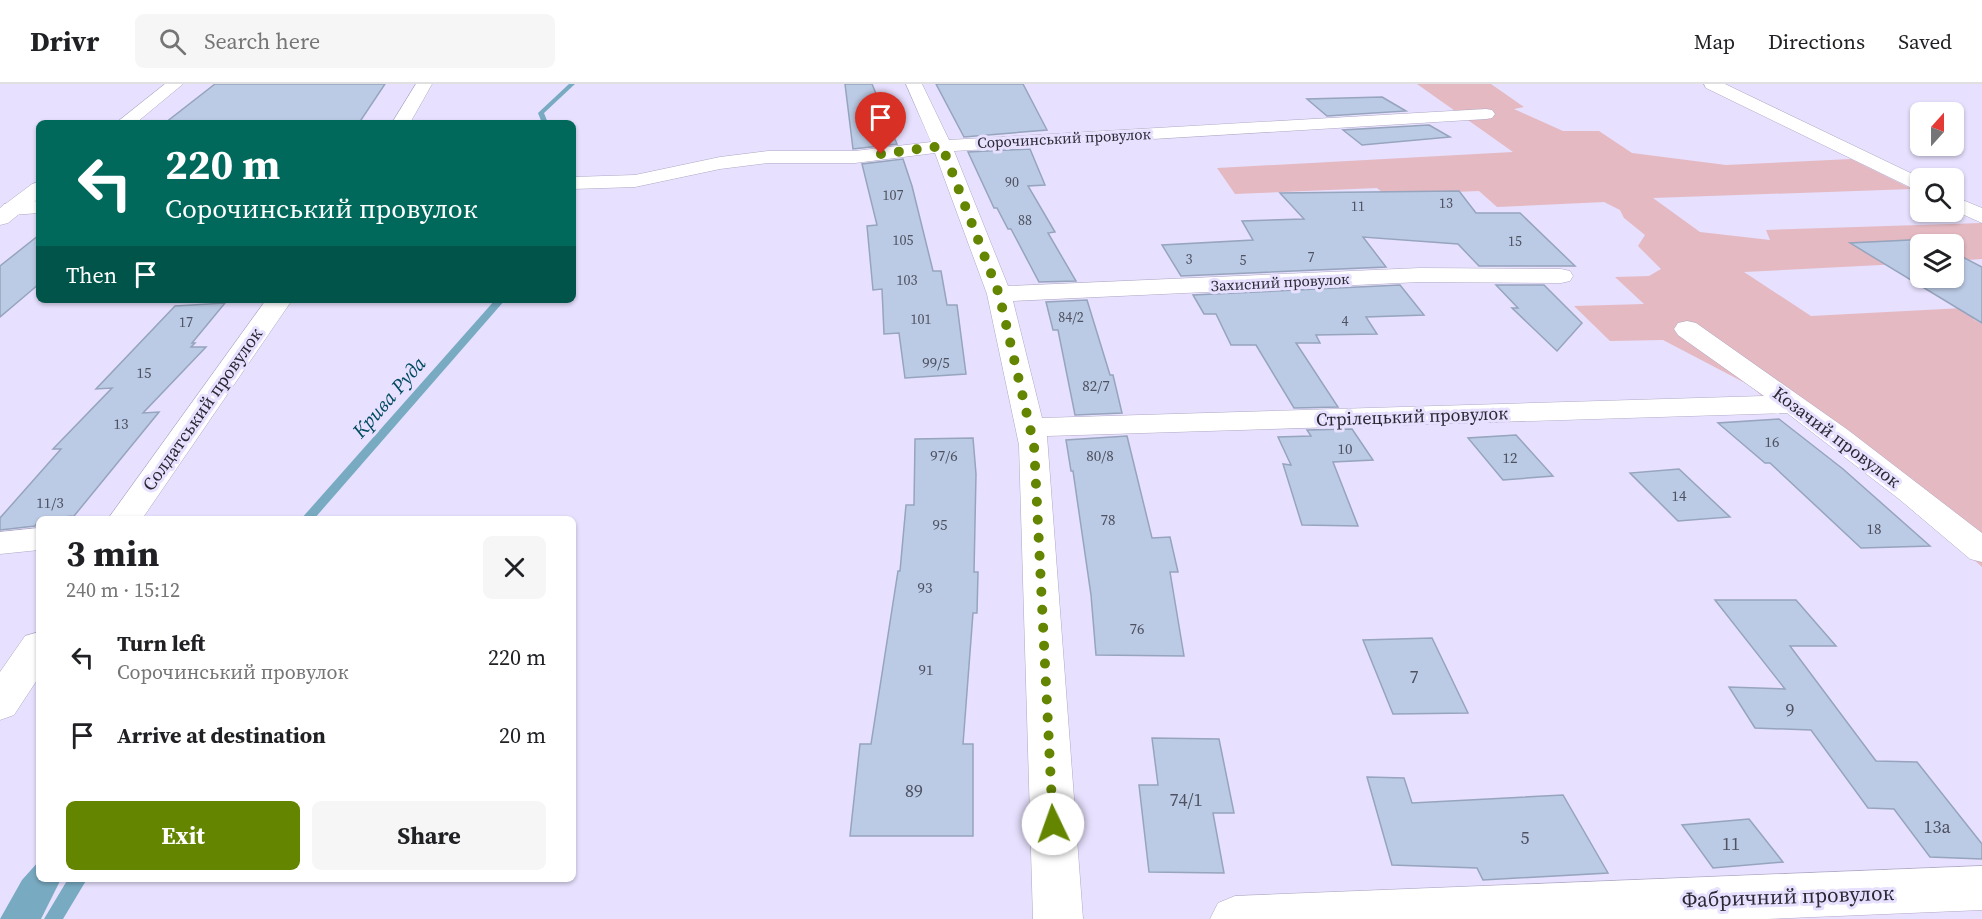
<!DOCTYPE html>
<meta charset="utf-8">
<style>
body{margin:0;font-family:"Source Serif 4",serif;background:#f6f6f6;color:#202124;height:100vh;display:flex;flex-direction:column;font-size:22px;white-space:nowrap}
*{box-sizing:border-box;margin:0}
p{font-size:20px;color:#757577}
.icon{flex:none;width:33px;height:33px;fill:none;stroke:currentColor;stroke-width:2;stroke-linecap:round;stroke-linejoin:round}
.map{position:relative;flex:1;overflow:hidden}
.side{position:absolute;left:36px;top:432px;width:540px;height:366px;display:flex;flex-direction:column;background:#fff;border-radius:9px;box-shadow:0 2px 4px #0004}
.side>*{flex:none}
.banner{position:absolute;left:36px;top:36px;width:540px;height:183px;border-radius:9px;box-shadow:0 2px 4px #0004;background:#00695c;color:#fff;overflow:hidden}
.needle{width:39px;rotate:21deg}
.buttons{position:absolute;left:1910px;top:18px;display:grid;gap:12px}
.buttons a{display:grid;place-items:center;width:54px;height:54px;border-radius:9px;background:#fff;box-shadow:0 2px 4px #0004;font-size:30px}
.pin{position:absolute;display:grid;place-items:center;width:51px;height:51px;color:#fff;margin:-62px -26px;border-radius:50% 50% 50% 0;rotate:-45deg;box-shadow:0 0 6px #0007}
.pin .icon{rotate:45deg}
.me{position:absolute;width:66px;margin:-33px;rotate:357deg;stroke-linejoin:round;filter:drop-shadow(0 0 4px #0008)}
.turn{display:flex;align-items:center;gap:21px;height:126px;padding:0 30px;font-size:27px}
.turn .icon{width:78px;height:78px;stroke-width:2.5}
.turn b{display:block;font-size:42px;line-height:51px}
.then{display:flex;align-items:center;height:57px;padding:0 30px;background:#0003;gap:12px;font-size:22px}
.round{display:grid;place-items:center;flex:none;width:63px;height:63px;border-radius:9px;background:#f6f6f6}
.head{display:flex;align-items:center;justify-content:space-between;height:102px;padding:0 30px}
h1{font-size:36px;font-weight:700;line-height:45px}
.primary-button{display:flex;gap:12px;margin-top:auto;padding:12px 30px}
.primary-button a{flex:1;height:69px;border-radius:9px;background:#638500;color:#fff;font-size:24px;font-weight:700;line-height:69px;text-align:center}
.primary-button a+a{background:#f6f6f6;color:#202124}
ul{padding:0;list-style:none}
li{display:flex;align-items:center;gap:18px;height:78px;padding:0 30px}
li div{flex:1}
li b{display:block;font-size:22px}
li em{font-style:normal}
header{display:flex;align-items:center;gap:36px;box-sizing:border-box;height:84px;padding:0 30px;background:#fff;border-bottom:2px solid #e0e0e0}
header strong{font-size:28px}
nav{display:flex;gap:33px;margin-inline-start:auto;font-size:21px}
.search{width:420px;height:54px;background:#f6f6f6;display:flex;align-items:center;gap:15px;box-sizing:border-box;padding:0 21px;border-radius:9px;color:#757577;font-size:22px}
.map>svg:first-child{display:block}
</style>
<header>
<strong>Drivr</strong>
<div class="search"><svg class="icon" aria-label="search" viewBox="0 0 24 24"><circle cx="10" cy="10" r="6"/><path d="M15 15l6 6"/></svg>Search here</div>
<nav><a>Map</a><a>Directions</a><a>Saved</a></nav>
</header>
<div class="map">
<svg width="1982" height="835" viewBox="0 0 1982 835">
<rect width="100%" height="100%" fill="#e7e0fe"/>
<path fill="#e4b9c2" d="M1417,0H1491L1524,23L1514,25L1563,47H1599L1632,69L1726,81L1851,75L1912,105L1653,114L1700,148L1770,156L1766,146L1982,139V175L1953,177V160H1920V179L1744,188L1811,232L1982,223V234L1973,235L1982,240V483L1906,415L1798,329H1782L1749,301L1663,256L1610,257L1574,222L1644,220L1615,193L1649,192L1661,185L1638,162L1645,151L1624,134L1620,126L1604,118L1497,123L1479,107L1429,109L1389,114L1377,104L1235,110L1217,84L1513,68Z"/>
<path fill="#78aac1" d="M39,777V795H61L41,835H0L22,796Z"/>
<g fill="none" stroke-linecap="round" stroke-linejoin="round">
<g fill="#78aac1" fill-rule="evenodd">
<path d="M569,0H575L544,29L548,39H542L538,29Z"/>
<path d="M495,216H505L314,435H301Z"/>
<path d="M68,795H87L63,835H44Z"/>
</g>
</g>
<g fill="#bccbe5" stroke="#96a4bd" stroke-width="1.5">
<path d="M215,0H385L359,39H233V37L165,39Z"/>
<path d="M845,0H872L897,60L853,65Z"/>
<path d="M936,0H1023L1047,46L964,53Z"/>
<path d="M1382,13L1406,27L1327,32L1307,15Z"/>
<path d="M1429,41L1450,53L1362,61L1343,46Z"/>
<path d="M1030,65L1045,101L1028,102L1055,148L1048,149L1076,197L1039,198L1011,145H1008L997,124H994L968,68Z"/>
<path d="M903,75L912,102L933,187H941L947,221H957L966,290L905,294L899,249L884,250L882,205L873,206L867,142L877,141L862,80Z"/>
<path d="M1459,107L1476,129H1520L1575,182H1479L1458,160L1363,153L1386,183L1181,192L1162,161L1253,156L1242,137L1304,135L1280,109Z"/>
<path d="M39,151V200L0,233V182Z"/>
<path d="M1930,155L1939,160H1920V194H1953V168L1982,183V239L1850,159Z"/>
<path d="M1400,201L1424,231L1366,233L1377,250L1316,251L1320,259H1296L1338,323L1294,324L1256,261H1231L1216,230H1204L1193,211Z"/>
<path d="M1496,201H1544L1582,239L1557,267L1512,224H1518Z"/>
<path d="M1087,216L1110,291H1113L1122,329L1075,331L1058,246H1053L1046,218Z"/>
<path d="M225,219L192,259H195L191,263H206L143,329L159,328L74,432L39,435L35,442L0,446V434L61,365H53L112,304L96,305L175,222Z"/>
<path d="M1779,335L1843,385L1930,462L1861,464L1770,379H1765L1718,339Z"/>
<path d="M1352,345L1373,376L1333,378L1358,442L1302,441L1283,380L1291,381L1278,353L1311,352L1307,346Z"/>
<path d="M1516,351L1553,392L1503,396L1468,354Z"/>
<path d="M1127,352L1152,454L1170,453L1178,488H1170L1184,572L1096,571L1091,511L1073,387H1071L1066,356Z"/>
<path d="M973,354L976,390L974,488H978L977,529H973L963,660H973V752H850L860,660H871L898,487H900L906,421H914L915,355Z"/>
<path d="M1679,385L1730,433L1678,437L1630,389Z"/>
<path d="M1715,516H1796L1836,562H1790L1876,677L1917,678L1982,760V775L1930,773L1894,725L1868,724L1811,646L1755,644L1729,603L1785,605Z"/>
<path d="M1432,554L1468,629L1393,630L1363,556Z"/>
<path d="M1152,654L1219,655L1234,729H1213L1224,789L1149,788L1139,701H1158Z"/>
<path d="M1367,693L1404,694L1412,719L1563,711L1608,789L1483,796L1477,784L1392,781Z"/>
<path d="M1749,735L1783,778L1713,784L1682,741Z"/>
</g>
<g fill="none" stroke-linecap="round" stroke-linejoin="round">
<defs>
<g id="minor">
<path d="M416,0H432L410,39H392Z"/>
<path d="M906,0H922L949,56L1486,25L1492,26L1495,30L1492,34L1486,35L954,67L1008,202L1420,184L1561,185L1570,187L1573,192L1570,197L1561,199L1420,198L1013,217L1042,334L1764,312L1678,251L1674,245L1678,239L1687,237L1696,239L1848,346L1982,449V478L1970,475L1899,415L1787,329L1047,352L1083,835H1033L1019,361L987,210L935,69L855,79H768L720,85L635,103L573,105V93L635,91L720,73L768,67H855L931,58Z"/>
<path d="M39,117V129L12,131L4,130L1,125L4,120Z"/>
<path d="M266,216H292L142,435H108Z"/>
<path d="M39,444V466L0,470V448Z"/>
<path d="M39,548V593L14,631L0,636V588L25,552Z"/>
<path d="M1982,782V826L1766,835H1210L1218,819L1235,812Z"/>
</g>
<g id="tertiary">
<path d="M165,0H183L136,39H116Z"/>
<path d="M1704,0H1725L1921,94L1920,108L1706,4Z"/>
<path d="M39,98V114L8,139L0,141V124L32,100Z"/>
<path d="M1953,112L1982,124V139L1953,126Z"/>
</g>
</defs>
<use href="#minor" stroke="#afa8c4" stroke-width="1"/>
<use href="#tertiary" stroke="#afa8c4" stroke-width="1"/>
<use href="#minor" fill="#fff" fill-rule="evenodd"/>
<use href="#tertiary" fill="#fff" fill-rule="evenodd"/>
</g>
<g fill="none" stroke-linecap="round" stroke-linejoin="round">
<path stroke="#638500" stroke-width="10" stroke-dasharray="0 18" d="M881,70L942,62L999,210L1034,361L1053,740"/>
</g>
<g text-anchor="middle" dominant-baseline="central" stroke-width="6" stroke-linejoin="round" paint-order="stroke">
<g font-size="14" fill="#4e5160">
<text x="1012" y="98">90</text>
<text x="893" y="111">107</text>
<text x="1446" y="119">13</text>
<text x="1358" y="122">11</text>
<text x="1025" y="136">88</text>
<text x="903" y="156">105</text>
<text x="1515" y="157">15</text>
<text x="1311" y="173">7</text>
<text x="1189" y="175">3</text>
<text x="1243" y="176">5</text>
<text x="907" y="196">103</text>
<text x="1071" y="233">84/2</text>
<text x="921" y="235">101</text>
<text x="1345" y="237">4</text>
<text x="186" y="238">17</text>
</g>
<g font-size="15" fill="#2a2833" stroke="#e7e0fe">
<text transform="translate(1064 54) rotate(-3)">Сорочинський провулок</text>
<text transform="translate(1280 198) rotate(-3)">Захисний провулок</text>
</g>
<g font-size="15" fill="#4e5160">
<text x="936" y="278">99/5</text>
<text x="144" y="288">15</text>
<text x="1096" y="301">82/7</text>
<text x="121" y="339">13</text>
<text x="1772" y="357">16</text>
<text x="1345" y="364">10</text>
<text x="944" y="371">97/6</text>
<text x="1100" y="371">80/8</text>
<text x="1510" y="373">12</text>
<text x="1679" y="411">14</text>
<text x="50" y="418">11/3</text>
<text x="1108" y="435">78</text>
<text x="940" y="440">95</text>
<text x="1874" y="444">18</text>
<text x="925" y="503">93</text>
<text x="1137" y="544">76</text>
<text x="926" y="585">91</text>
</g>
<g font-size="18" fill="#2a2833" stroke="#e7e0fe">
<text transform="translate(202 325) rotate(-55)">Солдатський провулок</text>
<text transform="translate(1412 332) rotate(-2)">Стрілецький провулок</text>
<text transform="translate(1837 353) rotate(37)">Козачий провулок</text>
</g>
<g font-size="18" fill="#4e5160">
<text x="1414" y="592">7</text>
<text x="1790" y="625">9</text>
<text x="914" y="706">89</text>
<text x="1186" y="715">74/1</text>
<text x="1937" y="742">13а</text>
<text x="1525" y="753">5</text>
<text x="1731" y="759">11</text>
</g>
<g font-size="20" font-style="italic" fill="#004a61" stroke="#e7e0fe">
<text transform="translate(389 313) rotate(-49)">Крива Руда</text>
</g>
<g font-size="21" fill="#2a2833" stroke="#e7e0fe">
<text transform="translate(1788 812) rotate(-2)">Фабричний провулок</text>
</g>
</g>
</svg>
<div class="buttons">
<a><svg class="needle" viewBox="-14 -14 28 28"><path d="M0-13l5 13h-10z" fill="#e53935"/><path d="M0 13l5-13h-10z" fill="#757577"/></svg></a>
<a><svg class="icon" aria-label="search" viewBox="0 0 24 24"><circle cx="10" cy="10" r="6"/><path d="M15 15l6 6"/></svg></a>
<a><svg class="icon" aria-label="layers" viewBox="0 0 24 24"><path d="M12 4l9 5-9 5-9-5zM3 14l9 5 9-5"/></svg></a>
</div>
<div class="pin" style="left:881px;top:70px;background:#d93025"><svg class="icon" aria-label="arrive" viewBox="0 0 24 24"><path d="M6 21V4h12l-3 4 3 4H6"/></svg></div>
<svg class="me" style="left:1053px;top:740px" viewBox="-20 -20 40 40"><circle r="19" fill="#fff"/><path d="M0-13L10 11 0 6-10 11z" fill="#638500"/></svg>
<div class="banner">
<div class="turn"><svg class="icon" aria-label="left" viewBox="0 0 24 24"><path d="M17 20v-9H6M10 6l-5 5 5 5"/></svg><div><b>220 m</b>Сорочинський провулок</div></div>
<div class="then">Then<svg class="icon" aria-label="arrive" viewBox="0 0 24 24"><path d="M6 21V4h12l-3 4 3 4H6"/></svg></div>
</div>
<section class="side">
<div class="head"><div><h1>3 min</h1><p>240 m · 15:12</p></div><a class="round"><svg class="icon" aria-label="close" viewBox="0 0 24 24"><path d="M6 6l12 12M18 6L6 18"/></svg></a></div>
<ul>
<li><svg class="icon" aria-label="left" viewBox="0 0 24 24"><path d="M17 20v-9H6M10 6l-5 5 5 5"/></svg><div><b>Turn left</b><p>Сорочинський провулок</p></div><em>220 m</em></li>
<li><svg class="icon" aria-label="arrive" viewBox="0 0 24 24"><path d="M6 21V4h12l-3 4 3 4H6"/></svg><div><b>Arrive at destination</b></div><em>20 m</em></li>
</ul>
<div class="primary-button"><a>Exit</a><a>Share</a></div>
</section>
</div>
